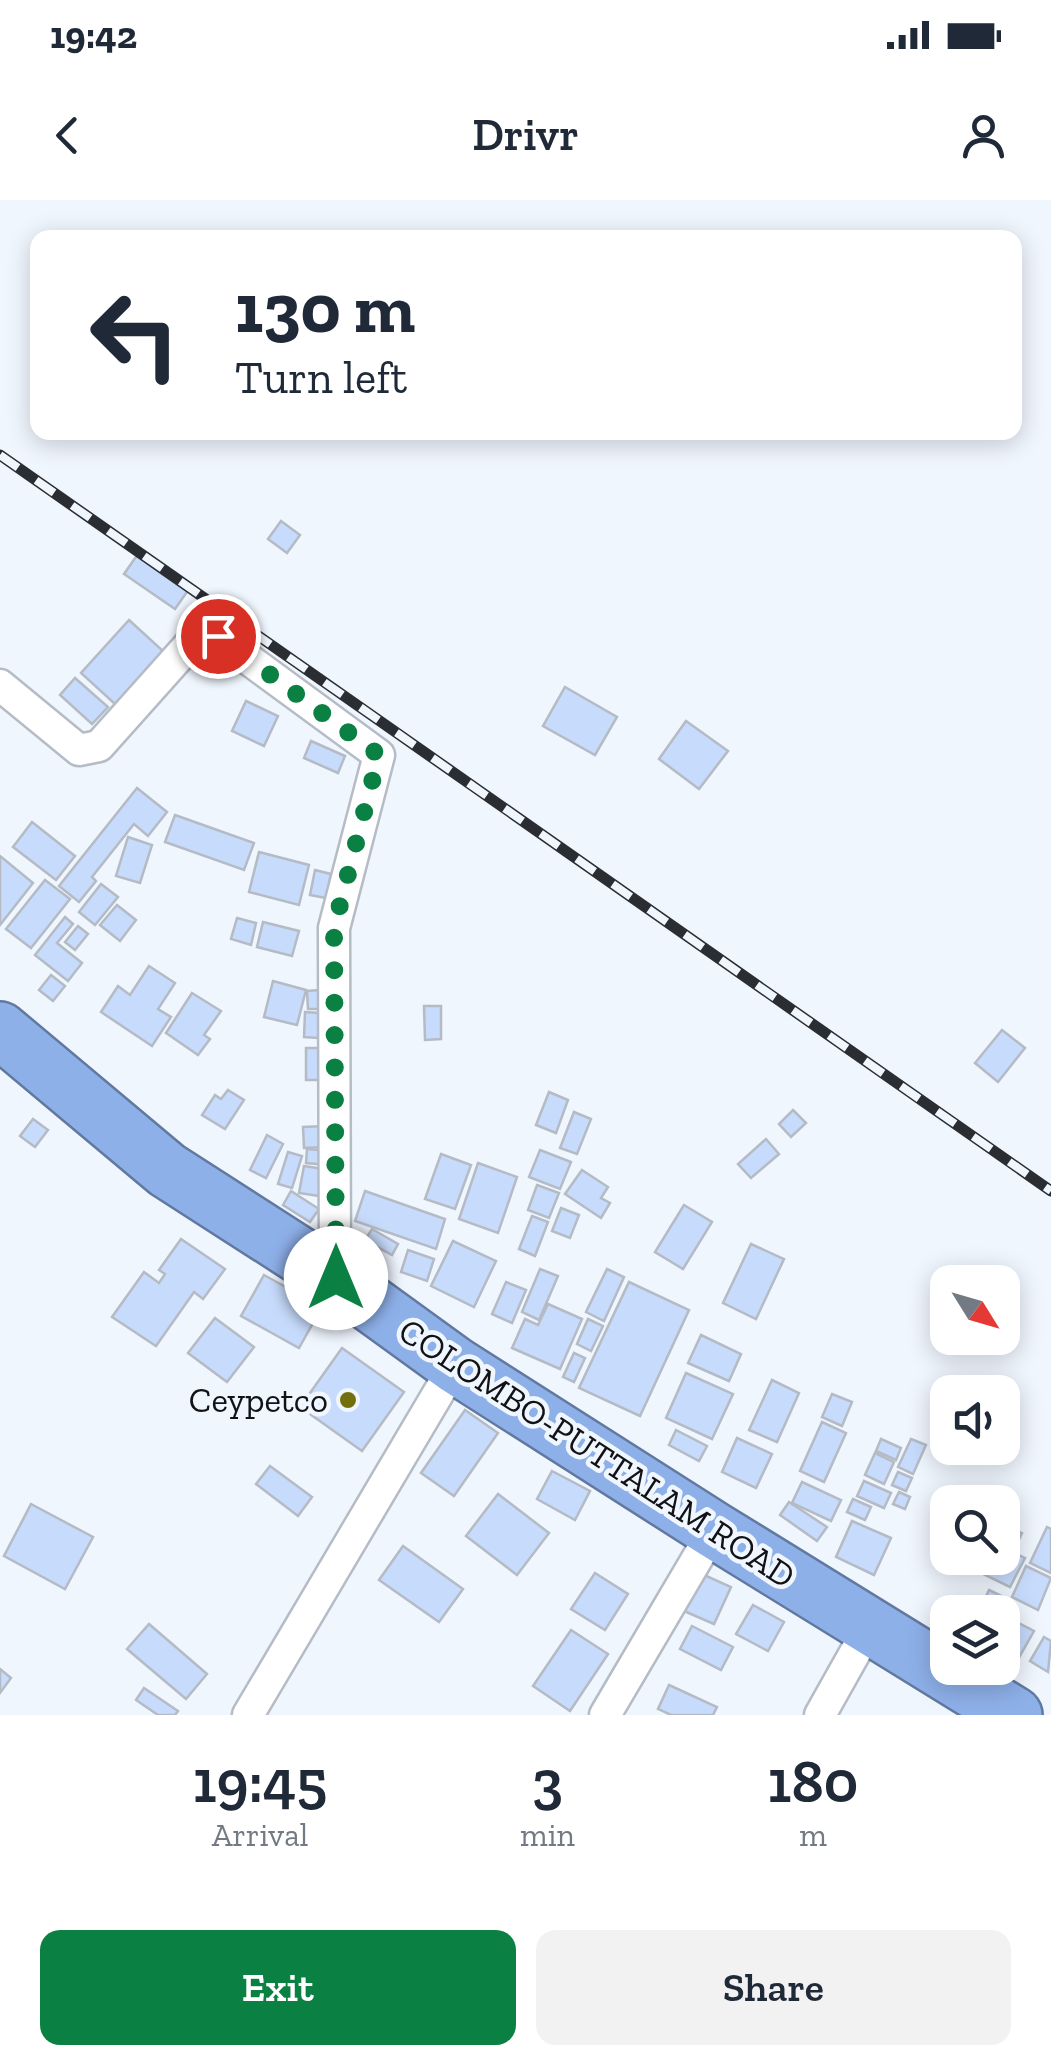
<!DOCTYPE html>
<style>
body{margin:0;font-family:"Zilla Slab",serif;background:#f2f2f3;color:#1f2937;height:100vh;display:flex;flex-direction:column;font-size:38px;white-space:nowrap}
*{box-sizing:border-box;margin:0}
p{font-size:32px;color:#747a83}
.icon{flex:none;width:55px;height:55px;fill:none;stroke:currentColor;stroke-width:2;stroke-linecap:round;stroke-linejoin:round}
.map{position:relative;height:1515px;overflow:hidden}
.details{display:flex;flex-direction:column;background:#fff;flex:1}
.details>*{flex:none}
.top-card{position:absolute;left:30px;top:30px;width:992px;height:210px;border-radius:20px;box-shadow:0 5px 25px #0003;background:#fff;color:#1f2937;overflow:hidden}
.needle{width:65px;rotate:127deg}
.fabs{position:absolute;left:930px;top:1065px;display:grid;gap:20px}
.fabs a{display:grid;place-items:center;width:90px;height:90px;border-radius:20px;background:#fff;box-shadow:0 5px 25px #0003;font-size:50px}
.pin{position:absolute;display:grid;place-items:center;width:85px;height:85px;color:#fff;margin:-42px;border:5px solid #fff;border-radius:50%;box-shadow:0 2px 10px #0007}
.me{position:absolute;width:110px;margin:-55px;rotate:0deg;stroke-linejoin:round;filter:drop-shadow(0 0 8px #0008)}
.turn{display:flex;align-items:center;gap:35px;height:210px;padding:0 40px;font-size:45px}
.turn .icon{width:130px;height:130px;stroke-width:2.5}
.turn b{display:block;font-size:70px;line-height:85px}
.eta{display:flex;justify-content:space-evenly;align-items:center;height:170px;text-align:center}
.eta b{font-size:60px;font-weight:600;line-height:70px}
.button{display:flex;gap:20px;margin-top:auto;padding:20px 40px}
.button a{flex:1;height:115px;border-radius:20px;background:#0b8043;color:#fff;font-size:40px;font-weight:600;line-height:115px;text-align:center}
.button a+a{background:#f2f2f3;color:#1f2937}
.status{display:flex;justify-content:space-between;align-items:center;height:70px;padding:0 50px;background:#fff;direction:ltr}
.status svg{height:28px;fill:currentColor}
header{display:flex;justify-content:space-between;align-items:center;height:130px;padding:0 40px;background:#fff;font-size:45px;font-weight:600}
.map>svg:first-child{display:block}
</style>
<div class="status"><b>19:42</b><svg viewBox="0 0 49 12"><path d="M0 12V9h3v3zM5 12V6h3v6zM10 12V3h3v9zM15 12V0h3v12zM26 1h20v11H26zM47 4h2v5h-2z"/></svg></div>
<header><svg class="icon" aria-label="back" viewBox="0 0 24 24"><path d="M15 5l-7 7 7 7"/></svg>Drivr<svg class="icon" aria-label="person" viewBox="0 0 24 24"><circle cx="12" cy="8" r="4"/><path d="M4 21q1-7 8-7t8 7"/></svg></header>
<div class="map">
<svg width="1051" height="1515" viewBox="0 0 1051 1515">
<rect width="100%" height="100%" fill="#f0f6fe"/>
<g fill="#c7dbfc" stroke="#b5bbc5" stroke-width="2.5">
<path d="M281,321L300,335L287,353L268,339Z"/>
<path d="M138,354L189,389L175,409L124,374Z"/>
<path d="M129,420L163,451L152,464L159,470L133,499L126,493L115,504L81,473Z"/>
<path d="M75,478L108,507L92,524L60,495Z"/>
<path d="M565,487L617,517L595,555L543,526Z"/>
<path d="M246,501L278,516L264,546L232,531Z"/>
<path d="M686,521L728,551L699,589L659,559Z"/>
<path d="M311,541L345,556L338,573L304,558Z"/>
<path d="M137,588L167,612L148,636L134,624L92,677L96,681L79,702L59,686Z"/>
<path d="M175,615L254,643L244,670L165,642Z"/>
<path d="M32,622L75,656L56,680L13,647Z"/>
<path d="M128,637L152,645L140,683L116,676Z"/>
<path d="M259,652L309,665L299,705L249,692Z"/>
<path d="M0,656L33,683L0,725Z"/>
<path d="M315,670L331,674L326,698L310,695Z"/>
<path d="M45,680L70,699L31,748L6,729Z"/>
<path d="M101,684L118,697L95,725L79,712Z"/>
<path d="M117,705L136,720L120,741L100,725Z"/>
<path d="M65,717L73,724L57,743L82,763L68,781L35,755Z"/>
<path d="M237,718L256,723L251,745L231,739Z"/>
<path d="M263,722L299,731L292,756L257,747Z"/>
<path d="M78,726L88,734L75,750L65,742Z"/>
<path d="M149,766L175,783L158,809L171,817L152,846L101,812L118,786L130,795Z"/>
<path d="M51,775L65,786L53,801L39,790Z"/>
<path d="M273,781L306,790L297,825L264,817Z"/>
<path d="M319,790V809H308L307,791Z"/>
<path d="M192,793L221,811L204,835L210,839L198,855L166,833Z"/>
<path d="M424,806H441V839L425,840Z"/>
<path d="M305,812L319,813L318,838L304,837Z"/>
<path d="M1002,830L1025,848L998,882L975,863Z"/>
<rect x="306" y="848" width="15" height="32"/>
<path d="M228,890L244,900L225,929L202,915L215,895L221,899Z"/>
<path d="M549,892L568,900L556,933L536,925Z"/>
<path d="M793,910L806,923L791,937L779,924Z"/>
<path d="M574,912L591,919L577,954L560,948Z"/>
<path d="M33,919L48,930L35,947L20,936Z"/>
<path d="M324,926L325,947L304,948L303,927Z"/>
<path d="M267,935L283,944L266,978L250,970Z"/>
<path d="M766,939L779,954L751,978L738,964Z"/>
<path d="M307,949L329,951L328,965L306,963Z"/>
<path d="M540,950L571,962L560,989L529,977Z"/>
<path d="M288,952L302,956L292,988L278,984Z"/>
<path d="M441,954L471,965L455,1009L425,999Z"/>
<path d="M478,963L517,977L498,1033L459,1019Z"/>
<path d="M304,966L331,970L326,997L299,993Z"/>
<path d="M582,970L608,987L601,998L610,1003L601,1018L565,994Z"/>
<path d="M537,985L559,993L549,1018L528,1010Z"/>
<path d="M291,991L319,1009L310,1022L283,1005Z"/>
<path d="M365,991L445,1019L436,1049L355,1021Z"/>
<path d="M684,1005L712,1022L683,1069L655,1052Z"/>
<path d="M561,1008L579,1015L570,1038L552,1031Z"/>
<path d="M532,1016L548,1022L535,1056L519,1049Z"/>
<path d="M372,1029L398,1044L392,1055L365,1040Z"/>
<path d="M181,1039L225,1069L203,1099L194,1092L156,1146L112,1117L144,1072L159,1083L165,1074L159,1070Z"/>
<path d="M453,1041L496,1061L474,1107L431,1086Z"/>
<path d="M751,1044L784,1059L756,1119L723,1103Z"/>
<path d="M408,1050L434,1059L427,1081L401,1072Z"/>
<path d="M540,1069L558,1076L539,1120L522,1112Z"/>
<path d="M607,1069L624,1077L604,1121L586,1112Z"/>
<path d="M264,1075L322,1107L299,1148L241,1116Z"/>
<path d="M506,1082L526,1090L512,1123L492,1114Z"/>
<path d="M629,1082L689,1110L640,1216L579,1188Z"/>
<path d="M548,1104L582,1119L560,1169L512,1148L525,1119L538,1125Z"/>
<path d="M215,1118L254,1147L227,1182L188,1153Z"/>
<path d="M588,1119L603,1126L591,1151L577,1144Z"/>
<path d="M701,1135L741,1154L729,1181L688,1163Z"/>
<path d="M342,1148L404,1192L362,1251L300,1207Z"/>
<path d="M574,1153L585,1158L574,1182L563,1177Z"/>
<path d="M686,1173L733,1194L712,1239L666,1218Z"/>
<path d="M772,1180L799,1193L777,1242L749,1230Z"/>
<path d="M832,1194L852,1202L842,1226L822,1217Z"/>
<path d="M465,1210L498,1233L454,1296L421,1273Z"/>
<path d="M822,1222L846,1233L824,1282L800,1271Z"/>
<path d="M676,1230L707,1246L699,1261L669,1245Z"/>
<path d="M737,1238L772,1254L756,1288L722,1272Z"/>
<path d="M881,1239L901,1248L896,1260L876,1251Z"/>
<path d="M911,1239L926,1245L913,1274L898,1267Z"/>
<path d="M875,1253L894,1262L884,1284L865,1275Z"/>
<path d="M270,1266L312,1297L298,1316L256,1284Z"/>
<path d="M552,1271L590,1291L575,1320L537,1299Z"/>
<path d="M898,1272L912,1278L906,1291L892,1285Z"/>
<path d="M864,1281L891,1293L884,1308L857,1296Z"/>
<path d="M802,1282L841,1300L831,1321L792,1303Z"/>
<path d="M899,1292L910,1297L905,1309L893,1304Z"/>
<path d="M498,1294L549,1333L517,1375L466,1336Z"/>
<path d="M853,1299L871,1307L865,1320L847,1312Z"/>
<path d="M789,1302L827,1327L817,1341L780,1315Z"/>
<path d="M31,1304L93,1337L65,1389L4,1356Z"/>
<path d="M852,1321L891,1338L874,1375L836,1357Z"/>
<path d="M1002,1323L1022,1333L1014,1350L1002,1345Z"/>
<path d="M1047,1327L1051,1329V1373L1030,1363Z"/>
<path d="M403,1346L463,1389L439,1422L379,1380Z"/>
<path d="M1002,1347L1025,1358L1010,1387L979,1372L986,1358H1002Z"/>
<path d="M1026,1366L1051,1378L1038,1410L1012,1397Z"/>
<path d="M595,1373L628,1394L605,1430L571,1409Z"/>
<path d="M702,1374L731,1387L714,1424L684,1411Z"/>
<path d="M989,1390L1010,1400L1002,1414L979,1412Z"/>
<path d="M753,1405L784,1422L768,1451L736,1434Z"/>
<path d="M1007,1417L1034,1431L1017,1461L1002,1453V1425Z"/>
<path d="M149,1424L207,1474L186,1499L127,1449Z"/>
<path d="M692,1426L733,1447L721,1470L680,1449Z"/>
<path d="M571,1430L608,1454L570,1511L533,1486Z"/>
<path d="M1044,1437L1051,1441L1048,1472L1030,1461Z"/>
<path d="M0,1469L11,1478L0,1493Z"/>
<path d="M669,1485L717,1507L713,1515H671L658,1509Z"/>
<path d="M144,1488L178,1511L175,1515H158L136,1500Z"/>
</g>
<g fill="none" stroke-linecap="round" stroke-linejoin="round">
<defs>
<g id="street">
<path d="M0,485L79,550L99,546L191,443L218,437L379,555L334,728L335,1078"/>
<path d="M248,1515L455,1165"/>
<path d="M605,1515L714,1330"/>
<path d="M820,1515L870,1426"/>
</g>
<path id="highway" d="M0,830L167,970L335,1078L455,1165L714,1330L1014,1515"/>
</defs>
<use href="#street" stroke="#b6bcc6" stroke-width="35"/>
<use href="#highway" stroke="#62799f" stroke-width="60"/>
<use href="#street" stroke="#fff" stroke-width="30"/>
<use href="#highway" stroke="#8eb0e9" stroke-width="55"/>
<defs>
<path id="rail" d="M0,255L1051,991"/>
</defs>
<use href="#rail" stroke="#2a2d31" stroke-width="11"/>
<use href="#rail" stroke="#f0f6fe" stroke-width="8" stroke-dasharray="22" stroke-linecap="butt"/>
</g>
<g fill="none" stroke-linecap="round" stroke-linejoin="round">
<path stroke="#0b8043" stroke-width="18" stroke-dasharray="0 32.4" d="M218,436L379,555L334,728L336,1078"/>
</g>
<circle fill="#746f0e" stroke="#f0f6fe" stroke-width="4" cx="348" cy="1200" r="10"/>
<g text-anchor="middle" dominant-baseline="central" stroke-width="9" stroke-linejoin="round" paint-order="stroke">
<g font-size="35" fill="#101216" stroke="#f0f6fe" text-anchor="end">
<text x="328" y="1200">Ceypetco</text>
</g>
<g font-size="35" fill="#101216" stroke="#f0f6fe">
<text transform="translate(597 1253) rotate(33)">COLOMBO-PUTTALAM ROAD</text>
</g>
</g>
</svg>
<div class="fabs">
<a><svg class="needle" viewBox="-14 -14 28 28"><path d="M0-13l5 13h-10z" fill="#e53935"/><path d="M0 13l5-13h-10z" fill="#747a83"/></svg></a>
<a><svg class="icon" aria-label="sound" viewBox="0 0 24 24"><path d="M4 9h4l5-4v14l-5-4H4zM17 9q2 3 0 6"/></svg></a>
<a><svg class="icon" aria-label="search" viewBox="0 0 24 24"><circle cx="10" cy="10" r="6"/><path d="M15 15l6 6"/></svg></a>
<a><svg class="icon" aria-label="layers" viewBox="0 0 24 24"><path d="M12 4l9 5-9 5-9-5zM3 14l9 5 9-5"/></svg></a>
</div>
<div class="pin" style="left:218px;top:436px;background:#d93025"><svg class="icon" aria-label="arrive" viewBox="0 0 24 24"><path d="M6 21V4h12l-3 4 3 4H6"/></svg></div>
<svg class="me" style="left:336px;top:1078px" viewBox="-20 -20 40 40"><circle r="19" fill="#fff"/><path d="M0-13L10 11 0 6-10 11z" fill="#0b8043"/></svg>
<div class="top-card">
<div class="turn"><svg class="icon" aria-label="left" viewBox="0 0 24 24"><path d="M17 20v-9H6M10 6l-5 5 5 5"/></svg><div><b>130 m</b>Turn left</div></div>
</div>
</div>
<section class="details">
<div class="eta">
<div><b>19:45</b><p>Arrival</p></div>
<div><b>3</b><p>min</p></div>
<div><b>180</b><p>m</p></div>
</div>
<div class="button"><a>Exit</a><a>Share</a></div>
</section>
